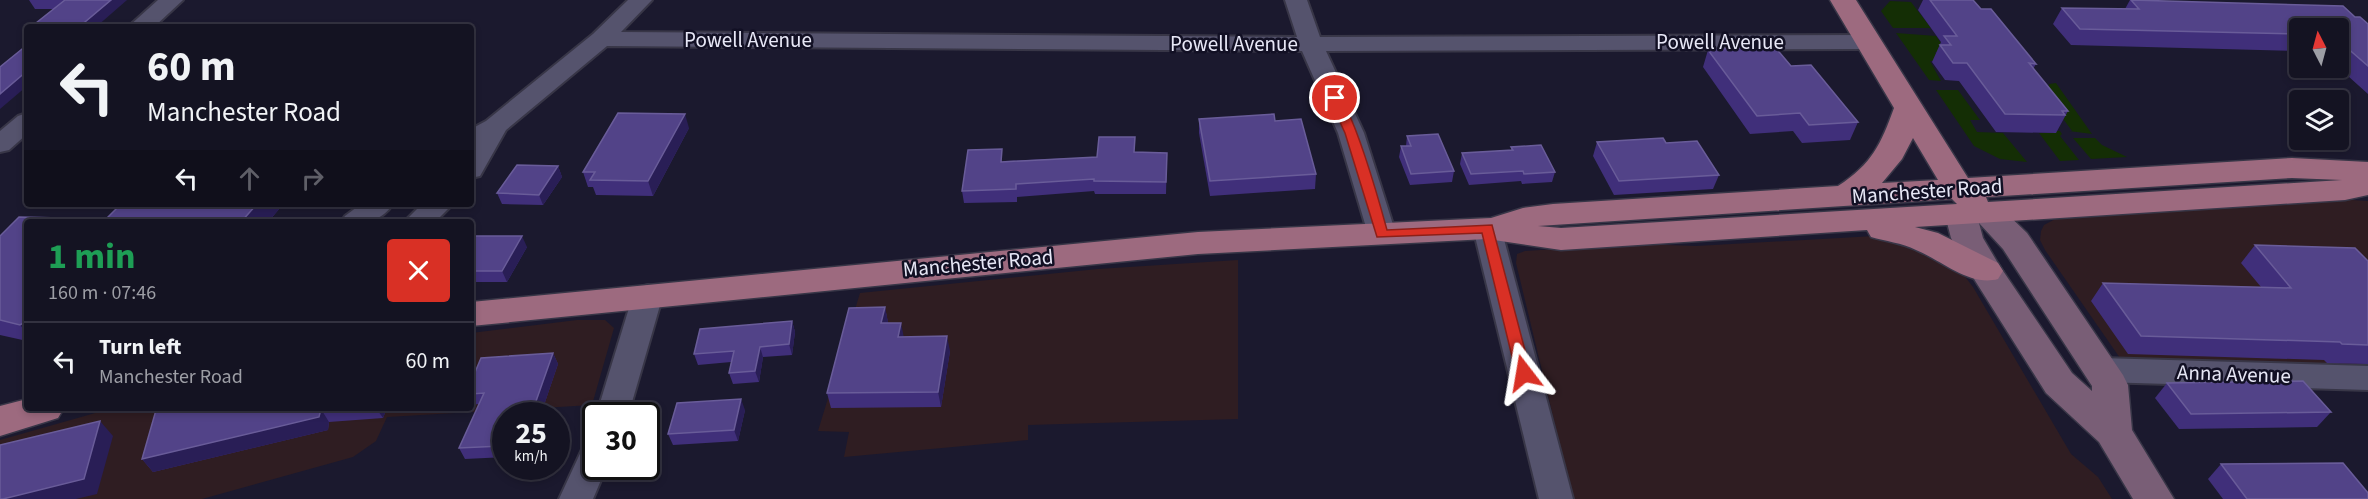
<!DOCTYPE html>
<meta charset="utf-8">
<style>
body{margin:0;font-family:"Source Sans 3",sans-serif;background:#1d1c2a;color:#f1f3f6;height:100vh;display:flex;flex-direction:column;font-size:22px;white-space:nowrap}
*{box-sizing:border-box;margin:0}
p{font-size:20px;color:#9d9ea5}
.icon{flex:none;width:33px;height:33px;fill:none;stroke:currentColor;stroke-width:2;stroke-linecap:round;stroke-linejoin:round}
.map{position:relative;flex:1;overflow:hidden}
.panel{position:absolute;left:24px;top:219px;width:450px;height:192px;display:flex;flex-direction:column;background:#141322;border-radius:6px;box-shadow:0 3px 9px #0003,0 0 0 2px #333240}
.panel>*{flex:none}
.banner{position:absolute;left:24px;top:24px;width:450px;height:183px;border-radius:6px;box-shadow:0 3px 9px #0003,0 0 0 2px #333240;background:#141322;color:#f1f3f6;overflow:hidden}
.needle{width:39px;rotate:354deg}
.fabs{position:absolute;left:2289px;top:18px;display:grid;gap:12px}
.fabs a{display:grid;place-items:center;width:60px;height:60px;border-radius:6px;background:#141322;box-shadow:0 3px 9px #0003,0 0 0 2px #333240;font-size:30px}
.speed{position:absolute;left:492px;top:402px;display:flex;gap:12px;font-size:30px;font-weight:700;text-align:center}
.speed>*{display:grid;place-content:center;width:78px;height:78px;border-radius:50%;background:#141322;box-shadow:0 3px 9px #0003,0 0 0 2px #333240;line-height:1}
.speed small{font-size:15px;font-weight:400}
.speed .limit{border:3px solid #111;border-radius:9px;background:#fff;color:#111}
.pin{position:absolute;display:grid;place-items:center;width:51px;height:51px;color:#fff;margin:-26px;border:3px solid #fff;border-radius:50%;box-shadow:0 2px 6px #0007}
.me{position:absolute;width:66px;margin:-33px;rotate:346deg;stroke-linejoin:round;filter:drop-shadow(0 0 4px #0008)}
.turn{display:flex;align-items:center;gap:21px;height:126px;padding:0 24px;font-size:27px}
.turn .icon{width:78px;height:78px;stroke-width:2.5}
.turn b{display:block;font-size:42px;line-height:51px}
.lanes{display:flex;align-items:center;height:57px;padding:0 24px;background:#0003;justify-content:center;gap:30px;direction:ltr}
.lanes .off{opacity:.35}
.round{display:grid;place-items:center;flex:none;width:63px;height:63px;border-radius:6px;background:#1d1c2a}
.overview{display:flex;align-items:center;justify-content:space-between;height:102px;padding:0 24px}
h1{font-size:36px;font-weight:700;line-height:45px;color:#1e9e55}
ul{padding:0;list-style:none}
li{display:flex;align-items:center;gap:18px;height:78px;padding:0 24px;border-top:2px solid #333240}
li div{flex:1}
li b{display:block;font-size:22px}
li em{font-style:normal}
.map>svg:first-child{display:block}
</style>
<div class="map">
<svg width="2368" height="499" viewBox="0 0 2368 499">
<rect width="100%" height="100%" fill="#1b192e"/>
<g fill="#2f1d22">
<path d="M2335,199L2368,201V371L2135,363L2120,358L2045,250L2040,240L2041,231L2044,225L2059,217Z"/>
<path d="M1875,236L1892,238L1959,269L1973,287L2071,454L2098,477L2112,499H1573L1516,263L1517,254L1525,251L1636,244L1696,246Z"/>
<path d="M1238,260V419L1028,425V440L844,457L849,432L818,431L860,293L1098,269Z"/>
<path d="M577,320H605L614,328L592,405L387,417L376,441L353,457L202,499H0V440L113,408H471V333Z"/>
</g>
<g fill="#142e05">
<path d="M1890,1L1911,2L1931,28H1893L1881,11Z"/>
<path d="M1896,33L1936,36L1947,52H1935L1940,61H1930L1941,81L1929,80Z"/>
<path d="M2056,83L2092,134L2069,131H2072L2048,98L2049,84Z"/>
<path d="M1936,90H1958L1980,120H1970L1977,132L2003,133L2027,162L2000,159L1974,146Z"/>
<path d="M2054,131H2060L2062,134L2060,136L2079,160L2060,161L2039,133H2055Z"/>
<path d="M2073,138H2095L2102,145L2127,157L2091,159Z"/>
</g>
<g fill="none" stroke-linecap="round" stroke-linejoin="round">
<defs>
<g id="minor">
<path d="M158,0H183L154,27H128Z"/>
<path d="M628,0H652L621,32L1297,37L1285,0H1307L1320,37L1867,35L1875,37L1879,42L1875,47L1867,49L1326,51L1364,133L1396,234L1392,241L1382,243L1372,241L1368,234L1338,133L1302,51L607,46L506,130L480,176L471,178V129L486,121L593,34Z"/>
<path d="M27,113V134L9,150L0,152V131L18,116Z"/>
<path d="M361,204H393C380,224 363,222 341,222L345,216Z"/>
<path d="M422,204H453L435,222H404Z"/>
<path d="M1487,219L1497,222L1501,228L1573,499H1539L1473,228L1477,222Z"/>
<path d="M648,285L658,288L663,295L628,416H596L633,295L638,288Z"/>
<path d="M2101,358L2368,366V390L2101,382L2090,378L2085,370L2090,362Z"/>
<path d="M596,441V466H607L593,499H559L584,445Z"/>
</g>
<path id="secondary" d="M1988,203L1999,206L2027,233L2123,375L2128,385L2132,430L2174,499H2133L2099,442L2046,393L1969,271L1951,238L1945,215L1950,208L1961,205L1974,210L1977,206ZM1979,223L2003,249L2092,386V391L2072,373L1999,265L1983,238Z"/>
<g id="primary">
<path d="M1830,0H1856L1968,178L2292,158L2368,162V195L2345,200L1915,227L1938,233L1998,263L2003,271L1998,279C1970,287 1941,260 1916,250C1902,243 1885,241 1871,237L1867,230L1561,250L1487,239L1198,254L471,326V302L1198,232L1491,218L1523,208L1553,204L1838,186C1872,164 1881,144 1894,108ZM1913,138L1938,180L1882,183L1902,159ZM2292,178L2342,180L1988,202L1986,197ZM1952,199L1957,204L1561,228L1538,226Z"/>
<path d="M27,399V408H64L58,418L0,436V406Z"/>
</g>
</defs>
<use href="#minor" stroke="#383647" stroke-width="4"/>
<use href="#secondary" stroke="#383647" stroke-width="3"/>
<use href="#primary" stroke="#383647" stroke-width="3"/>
<use href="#minor" fill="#55536d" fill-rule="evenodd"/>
<use href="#secondary" fill="#795e76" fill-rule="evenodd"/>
<use href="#primary" fill="#9d6a7f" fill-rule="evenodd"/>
</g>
<g fill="#402f7a">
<path d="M29,0H127L54,9H35Z"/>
<path d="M1923,0H1973L1981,9L2036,64L2033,69L2068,111L2056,133L1996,132L1959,81L1945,80L1932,62L1941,42L1918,10Z"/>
<path d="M2130,0H2149L2355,17L2368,24V94L2338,67V28H2300V51L2071,45L2053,24L2062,8L2125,9Z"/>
<path d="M1708,50L1791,66L1858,122L1850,140L1802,143L1793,131L1750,134L1703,67Z"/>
<path d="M1199,119L1275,121L1316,174L1315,189L1210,196L1199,133Z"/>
<path d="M689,128L653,196L596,195L593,187H588L583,172Z"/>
<path d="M1407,136L1454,171L1452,182L1410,185L1399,157L1401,146H1406Z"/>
<path d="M1597,142L1666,143L1719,175L1713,189L1614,195L1593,156Z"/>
<path d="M1511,147L1555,172L1552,182L1522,184L1521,181L1469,185L1460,164L1462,153L1511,150Z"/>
<path d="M1135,152L1167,153L1166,194H1095L1094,191L1017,197V202L964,203L962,191L1004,161L1097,157Z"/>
<path d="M558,166L562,177L543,205L502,204L497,193Z"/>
<path d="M121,204H278L280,208L268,222H27V341L0,335V236L19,217L106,219Z"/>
<path d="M471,240L527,247L507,282H471Z"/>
<path d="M2255,245L2368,261V364L2327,363L2324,360L2128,354L2091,301L2103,283L2261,287L2241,263Z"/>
<path d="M885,307L888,323L903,337L950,351L941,407L831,408L827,393Z"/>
<path d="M792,321L795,332L792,355L763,357L759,382L733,384L729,373L731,362L698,365L694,354Z"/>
<path d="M553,353L558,364L543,408L546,414L545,416H506V457L465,459L459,448L479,404L472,405L471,403V382Z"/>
<path d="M2167,383L2331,412L2317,427L2179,429L2155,398Z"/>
<path d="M164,408H387L383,418L329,422L328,430L153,472L142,459Z"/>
<path d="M745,410L738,441L673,445L668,434Z"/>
<path d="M2221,464L2368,499H2223L2208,479Z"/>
</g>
<g fill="#291e56">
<path d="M111,0H127L96,27H79Z"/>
<path d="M27,71V86L0,109V94Z"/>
<path d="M685,114L689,128L653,196L648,181Z"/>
<path d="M558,166L562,177L543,205L539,195Z"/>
<path d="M257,204H278L280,208L268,222H241Z"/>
<path d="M522,236L527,247L507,282L502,271Z"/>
<path d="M885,307L888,322L885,338L881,323Z"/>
<path d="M27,321V333L20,325Z"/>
<path d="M792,321L795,332L792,355L789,344Z"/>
<path d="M901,323L904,338L898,337Z"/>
<path d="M947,336L950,351L941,407L938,392Z"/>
<path d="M760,347L763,357L759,382L755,371Z"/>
<path d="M553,353L558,364L543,408L546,414L545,416H535V404Z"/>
<path d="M741,399L745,410L738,441L734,430Z"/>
<path d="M376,408H387L383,418Z"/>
<path d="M321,409L329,422L328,430L153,472L142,459Z"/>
<path d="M100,421L113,436L97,494L76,499H3Z"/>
<path d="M506,440V452L502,446Z"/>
</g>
<g fill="#524388" stroke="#695c99" stroke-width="1.5">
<path d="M65,0H111L79,27H31Z"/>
<path d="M1930,0H1973L1981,9H1991L2036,64L2029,63L2068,111H2062L2065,115L2005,114L1967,63H1953L1940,45H1951L1944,36H1957Z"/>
<path d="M2131,0L2343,6L2355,17H2360L2368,24V66L2338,40V28H2300V34L2080,29L2062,8L2139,9Z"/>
<path d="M27,45V71L0,94V67Z"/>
<path d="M1774,46L1791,66L1811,65L1858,122L1809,125L1800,113L1757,116L1708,50Z"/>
<path d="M618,113L685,114L648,181L590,180L595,172H583Z"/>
<path d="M1274,114L1275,121L1301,119L1316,174L1210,181L1199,119Z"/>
<path d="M1438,134L1454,171L1411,174L1401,146H1411L1407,136Z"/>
<path d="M1099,137H1135L1134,152L1167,153L1166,182L1094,181V179L1016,184V189L962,191L968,150L1002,149L1001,162L1097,157Z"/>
<path d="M1663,138L1666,143L1697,141L1719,175L1619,181L1597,142Z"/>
<path d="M1541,145L1555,172L1524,174L1523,171L1471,174L1462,153L1513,150L1511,147Z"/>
<path d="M517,165L558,166L539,195L497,193Z"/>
<path d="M121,204H257L241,222H27V321L20,325L0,320V236L19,217L106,219Z"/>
<path d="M474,236H522L502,271H471V240Z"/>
<path d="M2255,245L2355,248L2368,261V345L2342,344L2340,342L2141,336L2103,283L2291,288Z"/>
<path d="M885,307L881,323H901L898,337L947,336L938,392L827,393L849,308Z"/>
<path d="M792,321L789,344L760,347L755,371L729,373L734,351L694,354L700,329Z"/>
<path d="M553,353L535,404L540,403L535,416H506V440L502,446L459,448L484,393L471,394V382L481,358Z"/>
<path d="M2303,381L2331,412L2191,414L2167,383Z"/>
<path d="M741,399L734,430L668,434L677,403Z"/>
<path d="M164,408H335L321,409L319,417L142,459L156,410Z"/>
<path d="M100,421L84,479L3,499H0V445Z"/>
<path d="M2343,463L2368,493V499H2247L2221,464Z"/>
</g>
<path fill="#d93025" stroke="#8d1f18" stroke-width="1.5" d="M1335,94C1351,99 1381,208 1387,230L1492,225L1531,373L1529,377H1518L1516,373L1482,233L1377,237L1345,133L1329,98Z"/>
<g text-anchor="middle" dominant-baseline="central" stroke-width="5" stroke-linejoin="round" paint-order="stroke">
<g font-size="21" fill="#e7e7f6" stroke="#121024">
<text x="748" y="40">Powell Avenue</text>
<text x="1720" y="42">Powell Avenue</text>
<text x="1234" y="44">Powell Avenue</text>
<text transform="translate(1927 191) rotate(-4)">Manchester Road</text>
<text transform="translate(978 263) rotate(-5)">Manchester Road</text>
<text transform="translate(2234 374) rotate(2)">Anna Avenue</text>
</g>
</g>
</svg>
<div class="fabs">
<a><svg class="needle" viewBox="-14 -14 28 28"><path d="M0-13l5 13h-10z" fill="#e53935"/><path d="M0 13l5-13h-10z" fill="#9d9ea5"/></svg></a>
<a><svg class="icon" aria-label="layers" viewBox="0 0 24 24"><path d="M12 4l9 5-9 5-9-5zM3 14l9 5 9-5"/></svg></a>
</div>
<div class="speed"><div>25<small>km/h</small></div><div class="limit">30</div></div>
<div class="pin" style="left:1335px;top:98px;background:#d93025"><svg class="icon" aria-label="arrive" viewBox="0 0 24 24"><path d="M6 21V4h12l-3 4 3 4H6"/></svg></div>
<svg class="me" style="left:1524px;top:373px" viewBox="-20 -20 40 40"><path d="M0-17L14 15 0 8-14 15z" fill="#d93025" stroke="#fff" stroke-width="4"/></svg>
<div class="banner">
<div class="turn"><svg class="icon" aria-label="left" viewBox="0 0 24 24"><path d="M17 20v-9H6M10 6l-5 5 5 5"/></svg><div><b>60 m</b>Manchester Road</div></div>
<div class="lanes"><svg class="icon" aria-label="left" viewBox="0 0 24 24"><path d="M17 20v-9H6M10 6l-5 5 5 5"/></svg><svg class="icon off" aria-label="ahead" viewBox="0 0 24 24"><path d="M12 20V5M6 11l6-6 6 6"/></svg><svg class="icon off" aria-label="right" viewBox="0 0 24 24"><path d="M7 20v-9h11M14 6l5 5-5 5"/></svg></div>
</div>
<section class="panel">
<div class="overview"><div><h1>1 min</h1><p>160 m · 07:46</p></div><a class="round" style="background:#d93025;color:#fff"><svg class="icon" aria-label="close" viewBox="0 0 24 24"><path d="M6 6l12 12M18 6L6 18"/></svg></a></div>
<ul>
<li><svg class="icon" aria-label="left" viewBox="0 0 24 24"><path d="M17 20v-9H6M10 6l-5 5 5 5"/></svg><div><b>Turn left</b><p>Manchester Road</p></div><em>60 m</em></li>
</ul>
</section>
</div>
